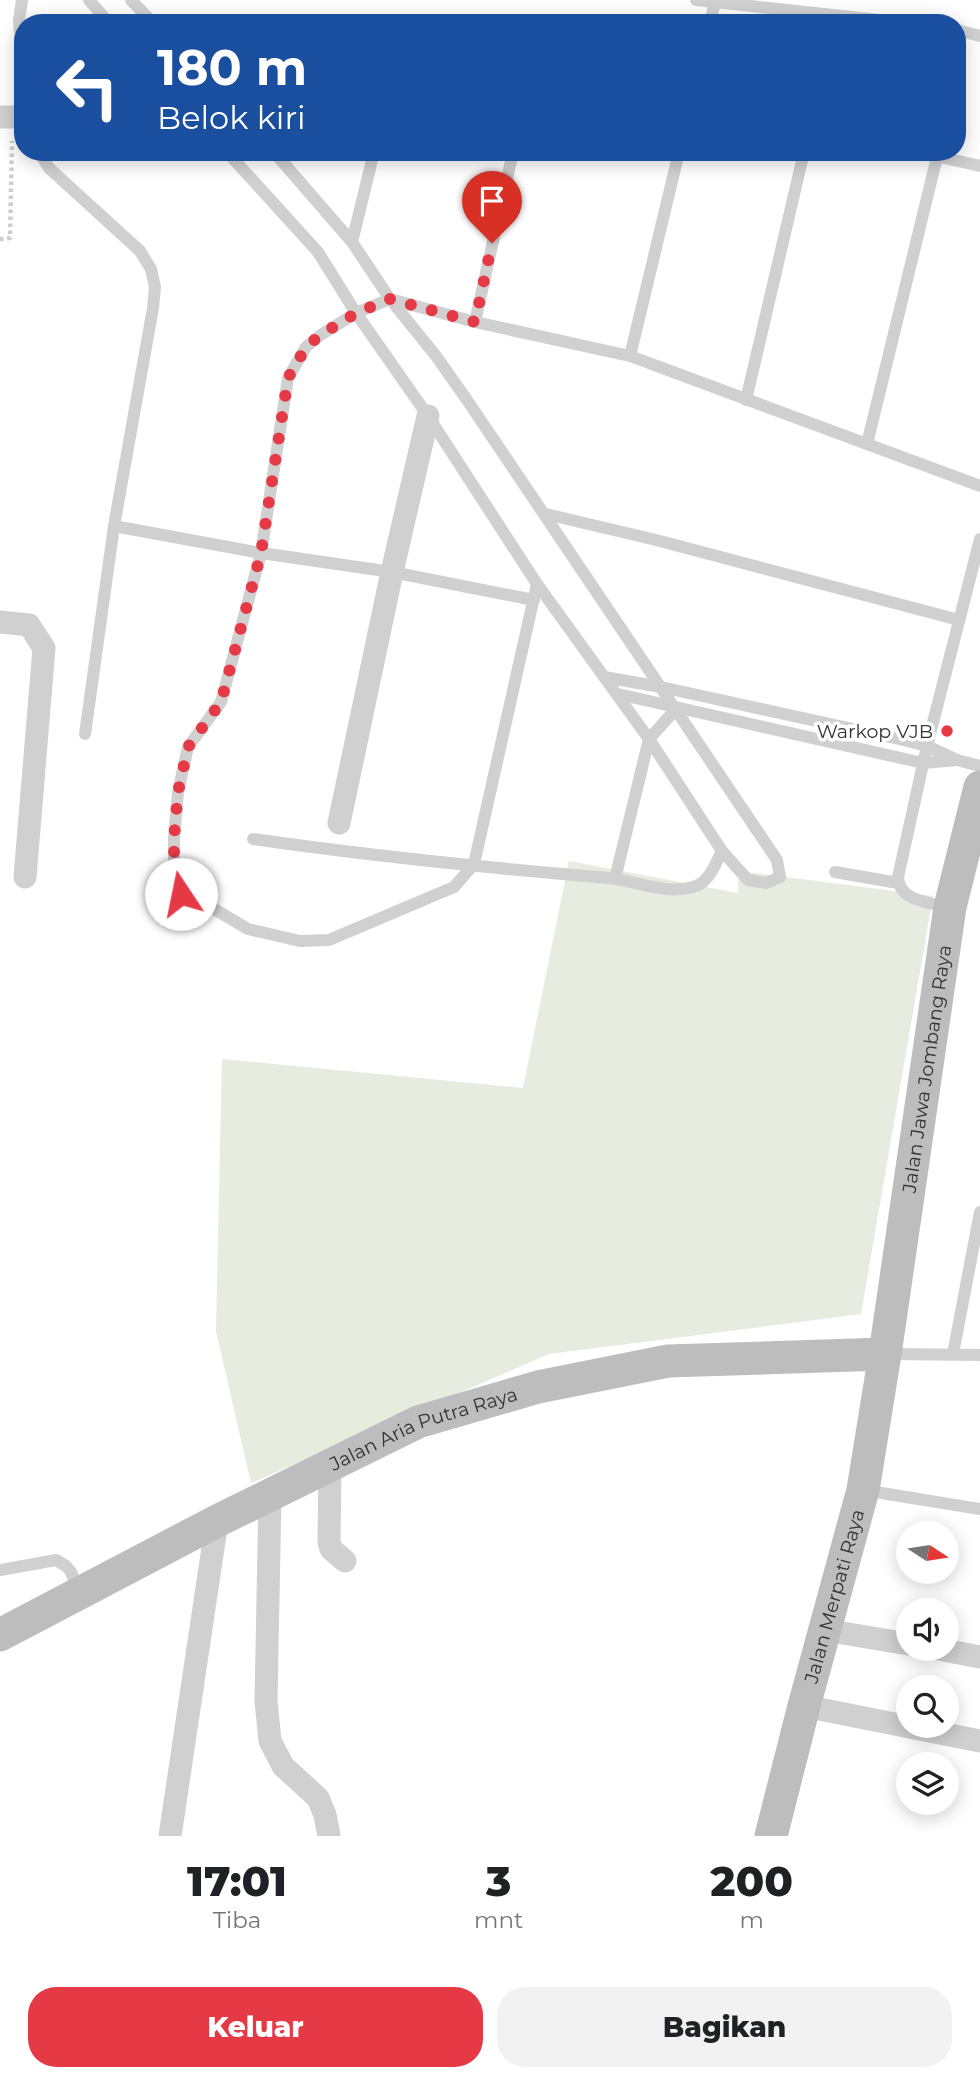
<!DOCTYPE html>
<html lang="id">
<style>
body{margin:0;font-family:Montserrat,sans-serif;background:#f2f2f2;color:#202124;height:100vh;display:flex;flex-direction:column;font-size:26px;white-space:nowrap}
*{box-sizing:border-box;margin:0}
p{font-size:23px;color:#757577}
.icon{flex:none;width:38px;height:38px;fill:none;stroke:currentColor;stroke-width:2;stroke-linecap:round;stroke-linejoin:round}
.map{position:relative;height:1836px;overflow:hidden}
.details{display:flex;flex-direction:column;background:#fff;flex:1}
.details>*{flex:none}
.top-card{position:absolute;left:14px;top:14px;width:952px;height:147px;border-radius:28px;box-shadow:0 4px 18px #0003;background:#1a4fa0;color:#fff;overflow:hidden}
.needle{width:46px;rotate:102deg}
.buttons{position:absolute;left:896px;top:1521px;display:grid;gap:14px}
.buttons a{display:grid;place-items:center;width:63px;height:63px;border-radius:50%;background:#fff;box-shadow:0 4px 18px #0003;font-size:35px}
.pin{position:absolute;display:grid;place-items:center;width:60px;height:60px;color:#fff;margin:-72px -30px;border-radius:50% 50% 50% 0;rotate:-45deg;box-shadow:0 0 7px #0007}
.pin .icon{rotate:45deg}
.me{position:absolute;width:77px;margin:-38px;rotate:349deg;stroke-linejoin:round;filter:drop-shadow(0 0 5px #0008)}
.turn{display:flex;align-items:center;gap:24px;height:147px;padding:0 28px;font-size:32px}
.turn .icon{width:91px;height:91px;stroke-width:2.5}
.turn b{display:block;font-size:49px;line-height:60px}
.eta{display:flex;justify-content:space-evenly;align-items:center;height:119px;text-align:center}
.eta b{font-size:42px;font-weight:800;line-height:49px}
.action{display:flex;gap:14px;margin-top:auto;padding:14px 28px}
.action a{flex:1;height:80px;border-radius:28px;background:#e63946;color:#fff;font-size:28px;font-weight:800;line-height:80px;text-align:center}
.action a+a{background:#f2f2f2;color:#202124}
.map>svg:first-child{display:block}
</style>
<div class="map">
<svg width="980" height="1836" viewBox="0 0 980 1836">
<rect width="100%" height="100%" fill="#fff"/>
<path fill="#e6ecdf" d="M569,861L738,893L739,871L933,896L861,1314L549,1354L251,1483L216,1331L222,1059L523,1088Z"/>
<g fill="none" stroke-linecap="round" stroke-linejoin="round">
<path stroke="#cdcdcd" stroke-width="4.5" stroke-dasharray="3.5 3.5" stroke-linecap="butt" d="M0,239L10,238L12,141"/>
<g stroke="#d0d0d0" stroke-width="12">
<path d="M22,0L19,20L23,70"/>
<path d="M89,0L109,23"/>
<path d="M131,0L153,23"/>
<path d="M696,0L907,23"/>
<path d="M710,23L715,2"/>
<path d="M957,30L980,36"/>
<path d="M39,152L49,168L140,251L151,269L155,287L153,308L114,526L85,734"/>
<path d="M227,152L318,252L356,313L428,416L537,584L649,739L722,851L748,880L766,883L780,877L777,860L467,400L436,356L390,299L352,242L274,152"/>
<path d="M918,152L980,166"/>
<path d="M352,242L374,152"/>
<path d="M475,322L513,152"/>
<path d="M630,356L679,152"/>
<path d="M746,400L804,152"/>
<path d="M867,444L937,157"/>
<path d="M546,514L656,540L959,620"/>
<path d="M114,526L261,553L392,572L534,600"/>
<path d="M537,584L474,864L454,887L329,940L300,941L248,929L209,906L181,893L174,869V838L178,792L188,747L221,702L261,553L288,378L306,347L319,336L356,313L390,299L475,322L630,356L980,486"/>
<path d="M604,677L661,687L908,741L927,746L957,760L980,766"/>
<path d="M618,694L923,763L957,760"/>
<path d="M253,839C371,856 490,868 609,878C637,881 664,895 693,887C709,883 715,865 722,851"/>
<path d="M835,872L898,883"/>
<path d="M615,879L649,739L676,709"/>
<path d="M949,907C929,903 899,901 898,877L927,746L980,539"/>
<path d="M886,1354L980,1355"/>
<path d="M953,1354L980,1212"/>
<path d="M863,1490L980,1509"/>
<path d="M0,1570L56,1560L66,1566L71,1572L79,1593"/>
</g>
<g stroke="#d0d0d0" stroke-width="23">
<path d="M0,117H23"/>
<path d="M0,622L29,625L44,648L25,877"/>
<path d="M339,823L392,572L428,416"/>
<path d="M330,1465L329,1542L331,1549L345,1561"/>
<path d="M270,1495L266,1701L270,1741L283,1766L318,1798L325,1815L329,1836"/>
<path d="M825,1630L908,1644"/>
<path d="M933,1648L980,1657"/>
<path d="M804,1706L980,1741"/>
<path d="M170,1836L217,1521"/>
</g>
<g stroke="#bdbdbd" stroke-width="33">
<path id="s1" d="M0,1635L217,1521L418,1422L538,1387L668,1361L885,1354"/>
<path id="s2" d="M771,1836L804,1706L863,1490L885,1354L950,907L980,787"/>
</g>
</g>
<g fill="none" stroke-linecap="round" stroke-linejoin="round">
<path stroke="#e63946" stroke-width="12" stroke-dasharray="0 21.6" d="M181,894L174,869V838L178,792L188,747L221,702L261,553L288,378L306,347L319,336L356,313L390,299L475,322L492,243"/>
</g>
<circle fill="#e63946" stroke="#fff" stroke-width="2.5" cx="947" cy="731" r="7"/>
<g text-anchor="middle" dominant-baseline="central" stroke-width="7" stroke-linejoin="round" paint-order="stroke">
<g font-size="19" fill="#333" stroke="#fff" text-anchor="end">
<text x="933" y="731">Warkop VJB</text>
</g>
<g font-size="19" fill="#333" stroke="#fff">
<text stroke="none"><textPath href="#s2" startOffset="784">Jalan Jawa Jombang Raya</textPath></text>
<text stroke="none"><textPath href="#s1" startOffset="472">Jalan Aria Putra Raya</textPath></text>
<text stroke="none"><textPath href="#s2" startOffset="248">Jalan Merpati Raya</textPath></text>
</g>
</g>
</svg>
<div class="buttons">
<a><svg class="needle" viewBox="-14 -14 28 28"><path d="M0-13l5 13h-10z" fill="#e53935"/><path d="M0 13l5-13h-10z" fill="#757577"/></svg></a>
<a><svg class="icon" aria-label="sound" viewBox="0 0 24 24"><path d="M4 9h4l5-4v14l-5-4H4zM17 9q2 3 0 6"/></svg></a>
<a><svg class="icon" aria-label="search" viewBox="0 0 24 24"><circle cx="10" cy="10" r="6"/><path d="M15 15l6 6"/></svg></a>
<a><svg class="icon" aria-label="layers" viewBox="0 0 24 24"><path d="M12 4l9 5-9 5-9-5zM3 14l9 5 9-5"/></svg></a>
</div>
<div class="pin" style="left:492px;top:243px;background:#d93025"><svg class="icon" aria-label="arrive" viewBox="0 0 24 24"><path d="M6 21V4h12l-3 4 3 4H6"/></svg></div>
<svg class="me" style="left:181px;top:894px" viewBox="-20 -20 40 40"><circle r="19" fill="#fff"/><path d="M0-13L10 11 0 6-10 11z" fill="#e63946"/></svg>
<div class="top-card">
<div class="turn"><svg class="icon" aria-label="left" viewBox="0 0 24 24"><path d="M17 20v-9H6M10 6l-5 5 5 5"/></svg><div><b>180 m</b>Belok kiri</div></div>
</div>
</div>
<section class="details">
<div class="eta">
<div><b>17:01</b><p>Tiba</p></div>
<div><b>3</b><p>mnt</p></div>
<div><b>200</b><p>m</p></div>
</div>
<div class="action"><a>Keluar</a><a>Bagikan</a></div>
</section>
